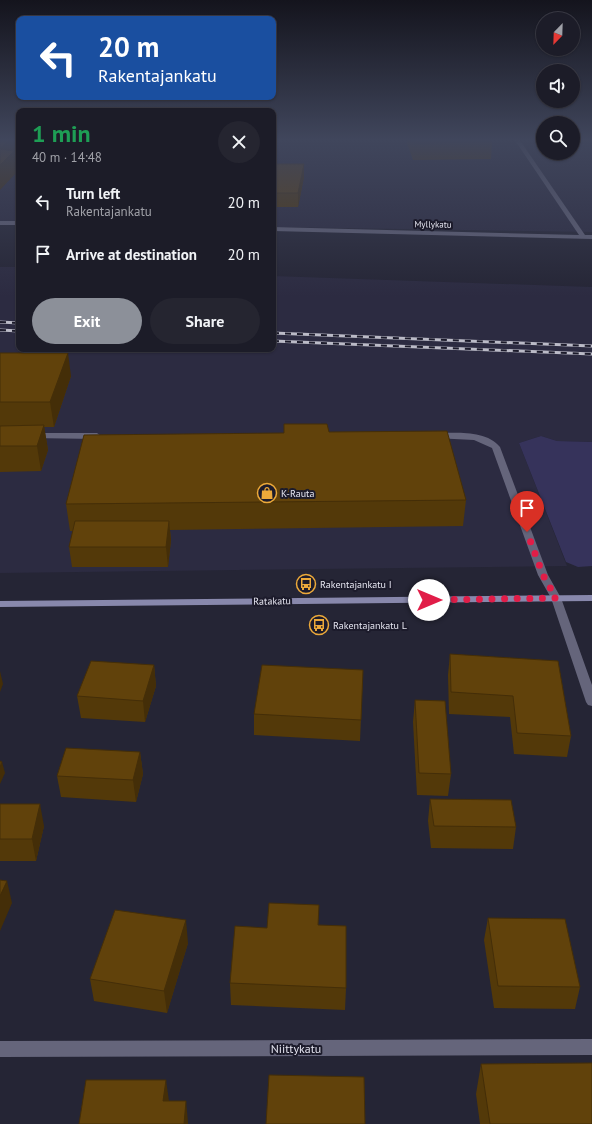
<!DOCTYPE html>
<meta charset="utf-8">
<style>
body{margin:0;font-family:"PT Sans",sans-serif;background:#252530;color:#f1f3f6;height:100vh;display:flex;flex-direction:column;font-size:15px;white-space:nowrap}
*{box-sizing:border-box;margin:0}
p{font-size:13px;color:#a0a1a8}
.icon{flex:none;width:22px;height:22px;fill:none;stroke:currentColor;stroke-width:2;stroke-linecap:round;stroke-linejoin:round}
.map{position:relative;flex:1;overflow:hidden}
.side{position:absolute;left:16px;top:108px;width:260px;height:244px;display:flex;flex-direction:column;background:#1c1c28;border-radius:8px;box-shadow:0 1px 3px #0004,0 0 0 1px #3a3a45}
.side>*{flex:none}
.top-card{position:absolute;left:16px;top:16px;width:260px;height:84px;border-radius:8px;box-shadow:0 1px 3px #0004,0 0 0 1px #3a3a45;background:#1a4fa0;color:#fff;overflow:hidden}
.needle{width:26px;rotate:203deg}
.buttons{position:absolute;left:536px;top:12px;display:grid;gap:8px}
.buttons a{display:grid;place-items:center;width:44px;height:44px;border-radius:50%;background:#1c1c28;box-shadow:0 1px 3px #0004,0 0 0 1px #3a3a45;font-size:20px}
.pin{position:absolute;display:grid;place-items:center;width:34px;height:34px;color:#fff;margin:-41px -17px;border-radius:50% 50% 50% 0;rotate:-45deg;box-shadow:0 0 4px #0007}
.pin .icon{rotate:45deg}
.me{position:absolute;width:44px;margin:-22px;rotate:90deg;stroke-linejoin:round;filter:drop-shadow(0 0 3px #0008)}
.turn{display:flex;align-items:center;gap:14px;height:84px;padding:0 16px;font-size:18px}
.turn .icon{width:52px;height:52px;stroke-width:2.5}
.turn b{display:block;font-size:28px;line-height:34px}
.round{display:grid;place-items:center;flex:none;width:42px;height:42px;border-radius:21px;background:#252530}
.summary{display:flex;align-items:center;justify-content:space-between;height:68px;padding:0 16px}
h1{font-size:24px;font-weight:700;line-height:30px;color:#1e9e55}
.cta{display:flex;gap:8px;margin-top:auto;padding:8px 16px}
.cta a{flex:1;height:46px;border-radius:24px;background:#8c9099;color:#fff;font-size:16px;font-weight:700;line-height:46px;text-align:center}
.cta a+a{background:#252530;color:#f1f3f6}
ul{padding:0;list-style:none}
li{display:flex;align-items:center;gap:12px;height:52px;padding:0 16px}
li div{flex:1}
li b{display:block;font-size:15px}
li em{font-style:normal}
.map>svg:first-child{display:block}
</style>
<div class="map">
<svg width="592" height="1124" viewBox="0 0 592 1124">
<rect width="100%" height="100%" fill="#252535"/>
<g fill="#2c2b41">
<path d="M0,139H19V223L0,222Z"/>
<path d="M273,139H543V153H573V139H592V232L273,227Z"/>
<path d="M0,267H19V349H273V276L592,287V442L557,441L541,436L519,443L567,566L0,573Z"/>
</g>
<path fill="#36335b" d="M541,436L557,441L592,442V566L578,567L566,562L519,443Z"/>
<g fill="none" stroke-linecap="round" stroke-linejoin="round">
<g fill="#65657b" fill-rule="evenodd">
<path d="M514,139H519L585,235H592V239L273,231V227L579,235Z"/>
<rect x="0" y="221" width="19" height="4"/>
<path d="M33,433H97L101,436L97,439L30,438L29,436Z"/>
<path d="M437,433C457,433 486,430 500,447L548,575L561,598L592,685V706L588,705L586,702L551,598L538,575L492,448L474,440L434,438V434Z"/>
<path d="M592,1039V1055L0,1057V1041Z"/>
</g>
<path fill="#8888ac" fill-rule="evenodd" d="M592,595V601L0,607V601Z"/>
<defs>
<g id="rail">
<path d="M0,322L19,323"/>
<path d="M0,330L19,331"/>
<path d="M273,333L592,346"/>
<path d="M273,341L592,354"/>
</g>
</defs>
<use href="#rail" stroke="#bbbbc7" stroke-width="3"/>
<use href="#rail" stroke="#1c1b2b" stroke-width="2" stroke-dasharray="6" stroke-linecap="butt"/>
</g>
<g fill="#533909">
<rect x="279" y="139" width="48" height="1"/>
<path d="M407,139H490L492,142L491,159L413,160L407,143Z"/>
<path d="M573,139H592V141L573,142Z"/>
<path d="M273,164L304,177L298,207H273Z"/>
<path d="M0,353L71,376L54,427H44L48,450L41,471L0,472Z"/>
<path d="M284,424L329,432L466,500L463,526L170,530L171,540L168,567H72L69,547L73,531H70L66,504L284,433Z"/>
<path d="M450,654L558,661L571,736L567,757L514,754L510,717L449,714L448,675Z"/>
<path d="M154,665L156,686L145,722L81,718L77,696Z"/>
<path d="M363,670L360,741L254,735V714Z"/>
<path d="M415,700L451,774L448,796L417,795L413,722Z"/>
<path d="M140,752L143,774L136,802L61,797L57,776Z"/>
<path d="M430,799L516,827L513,849L431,848L428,821Z"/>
<path d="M0,804L44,826L36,861H0Z"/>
<path d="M488,918L580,987L575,1009L494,1008L484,940Z"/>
<path d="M319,925L346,988L345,1010L231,1005L230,983L267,928Z"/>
<path d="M188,943L167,1013L94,1001L90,979Z"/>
<path d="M481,1064L592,1124H480L476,1094Z"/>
</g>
<g fill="#442e08">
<path d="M11,139H19V155L15,159L17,172L0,190V148Z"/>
<path d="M304,164V177L298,207V193Z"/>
<path d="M68,353L71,376L54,427L50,402Z"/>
<path d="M44,425L48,450L41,471L37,446Z"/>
<path d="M169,521L171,540L168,567L166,547Z"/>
<path d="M154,665L156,686L145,722L143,701Z"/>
<path d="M0,671L3,684L0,692Z"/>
<path d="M140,752L143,774L136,802L133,780Z"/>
<path d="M2,762L5,773L0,784V767Z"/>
<path d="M40,804L44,826L36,861L32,839Z"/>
<path d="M7,881L12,903L0,931V896Z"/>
<path d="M186,920L188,943L167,1013L164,991Z"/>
<path d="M166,1080L169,1101H163Z"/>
<path d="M186,1101L188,1122V1124H184Z"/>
</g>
<g fill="#61420b" stroke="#442e08">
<path d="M0,139H11L0,148Z"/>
<path d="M413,139H490L492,142L414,143Z"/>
<path d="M0,149L14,151L0,165Z"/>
<path d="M273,164H304L298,193H273Z"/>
<path d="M0,353H68L50,402H0Z"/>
<path d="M284,424H327L329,432L447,431L466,500L66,504L84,435L284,433Z"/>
<path d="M44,425L37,446H0V426Z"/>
<path d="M75,521H169L166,547H69Z"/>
<path d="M450,654L558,661L571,736L517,733L513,696L451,692Z"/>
<path d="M91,661L154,665L143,701L77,696Z"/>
<path d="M262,665L363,670L361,720L254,714Z"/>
<path d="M415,700L445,701L451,774L419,773Z"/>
<path d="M66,748L140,752L133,780L57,776Z"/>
<path d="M0,761L2,762L0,767Z"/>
<path d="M430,799L511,800L516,827L434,826Z"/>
<path d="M0,804H40L32,839H0Z"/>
<path d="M0,880L7,881L0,896Z"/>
<path d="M269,903L319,905L318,925L346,926V988L230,983L235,926L267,928Z"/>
<path d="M115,910L186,920L164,991L90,979Z"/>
<path d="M488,918L565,919L580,987L498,986Z"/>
<path d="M592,1063V1124H490L481,1064Z"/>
<path d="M269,1075L364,1077L365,1124H266Z"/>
<path d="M86,1080H166L163,1101H186L184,1124H79Z"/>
</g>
<linearGradient id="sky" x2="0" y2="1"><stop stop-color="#14141d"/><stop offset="0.47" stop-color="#40465c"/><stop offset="1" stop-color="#40465c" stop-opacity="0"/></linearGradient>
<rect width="592" height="297" fill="url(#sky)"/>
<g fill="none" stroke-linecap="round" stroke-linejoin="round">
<path stroke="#e11d48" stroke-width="7" stroke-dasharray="0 12.6" d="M429,600L556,598L543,575L527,532"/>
</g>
<defs>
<symbol id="shop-ring" viewBox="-11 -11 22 22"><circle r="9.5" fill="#1c1b2b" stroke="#eca93a" stroke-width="1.5"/><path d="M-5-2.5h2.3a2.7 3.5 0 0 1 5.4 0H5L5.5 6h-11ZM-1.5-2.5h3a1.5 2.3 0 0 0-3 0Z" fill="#eca93a"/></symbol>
<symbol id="bus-ring" viewBox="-11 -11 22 22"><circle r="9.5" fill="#1c1b2b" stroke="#eca93a" stroke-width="1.5"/><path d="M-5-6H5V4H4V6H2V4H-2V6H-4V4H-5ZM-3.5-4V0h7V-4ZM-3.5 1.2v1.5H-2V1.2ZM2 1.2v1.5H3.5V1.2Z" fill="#eca93a"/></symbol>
</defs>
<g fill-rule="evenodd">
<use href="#shop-ring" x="256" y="482" width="22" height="22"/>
<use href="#bus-ring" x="295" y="573" width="22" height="22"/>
<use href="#bus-ring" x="308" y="614" width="22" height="22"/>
</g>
<g text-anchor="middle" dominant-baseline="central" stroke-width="4" stroke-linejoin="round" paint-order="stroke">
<g font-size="9" fill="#e5e5f0" stroke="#1c1b2b">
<text transform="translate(433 224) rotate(1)">Myllykatu</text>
</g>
<g font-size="10" fill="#e5e5f0" stroke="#1c1b2b" text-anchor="start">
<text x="281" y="493">K-Rauta</text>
<text x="320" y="584">Rakentajankatu I</text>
<text x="333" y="625">Rakentajankatu L</text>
</g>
<g font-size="10" fill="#e5e5f0" stroke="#1c1b2b">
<text transform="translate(272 601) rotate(-1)">Ratakatu</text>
</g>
<g font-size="12" fill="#e5e5f0" stroke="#1c1b2b">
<text x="296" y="1048">Niittykatu</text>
</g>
</g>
</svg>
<div class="buttons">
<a><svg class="needle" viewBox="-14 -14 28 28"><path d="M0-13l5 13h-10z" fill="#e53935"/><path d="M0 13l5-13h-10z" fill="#a0a1a8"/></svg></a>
<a><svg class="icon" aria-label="sound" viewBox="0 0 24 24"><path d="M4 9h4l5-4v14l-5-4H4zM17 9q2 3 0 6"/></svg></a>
<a><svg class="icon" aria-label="search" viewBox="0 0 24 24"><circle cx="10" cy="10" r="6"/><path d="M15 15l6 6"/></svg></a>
</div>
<div class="pin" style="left:527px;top:532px;background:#d93025"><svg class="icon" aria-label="arrive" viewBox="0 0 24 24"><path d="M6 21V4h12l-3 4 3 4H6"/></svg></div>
<svg class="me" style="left:429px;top:600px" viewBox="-20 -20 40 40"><circle r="19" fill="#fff"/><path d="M0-13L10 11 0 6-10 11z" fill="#e11d48"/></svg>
<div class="top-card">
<div class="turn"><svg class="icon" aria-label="left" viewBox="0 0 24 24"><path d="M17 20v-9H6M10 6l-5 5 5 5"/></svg><div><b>20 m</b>Rakentajankatu</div></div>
</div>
<section class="side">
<div class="summary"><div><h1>1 min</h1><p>40 m · 14:48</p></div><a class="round"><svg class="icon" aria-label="close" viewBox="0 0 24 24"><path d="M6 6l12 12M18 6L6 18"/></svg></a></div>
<ul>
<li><svg class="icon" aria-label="left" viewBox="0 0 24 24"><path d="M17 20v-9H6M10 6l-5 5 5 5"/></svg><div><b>Turn left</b><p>Rakentajankatu</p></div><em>20 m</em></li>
<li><svg class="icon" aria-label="arrive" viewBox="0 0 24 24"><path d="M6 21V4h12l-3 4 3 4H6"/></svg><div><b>Arrive at destination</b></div><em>20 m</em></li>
</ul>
<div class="cta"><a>Exit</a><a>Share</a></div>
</section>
</div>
